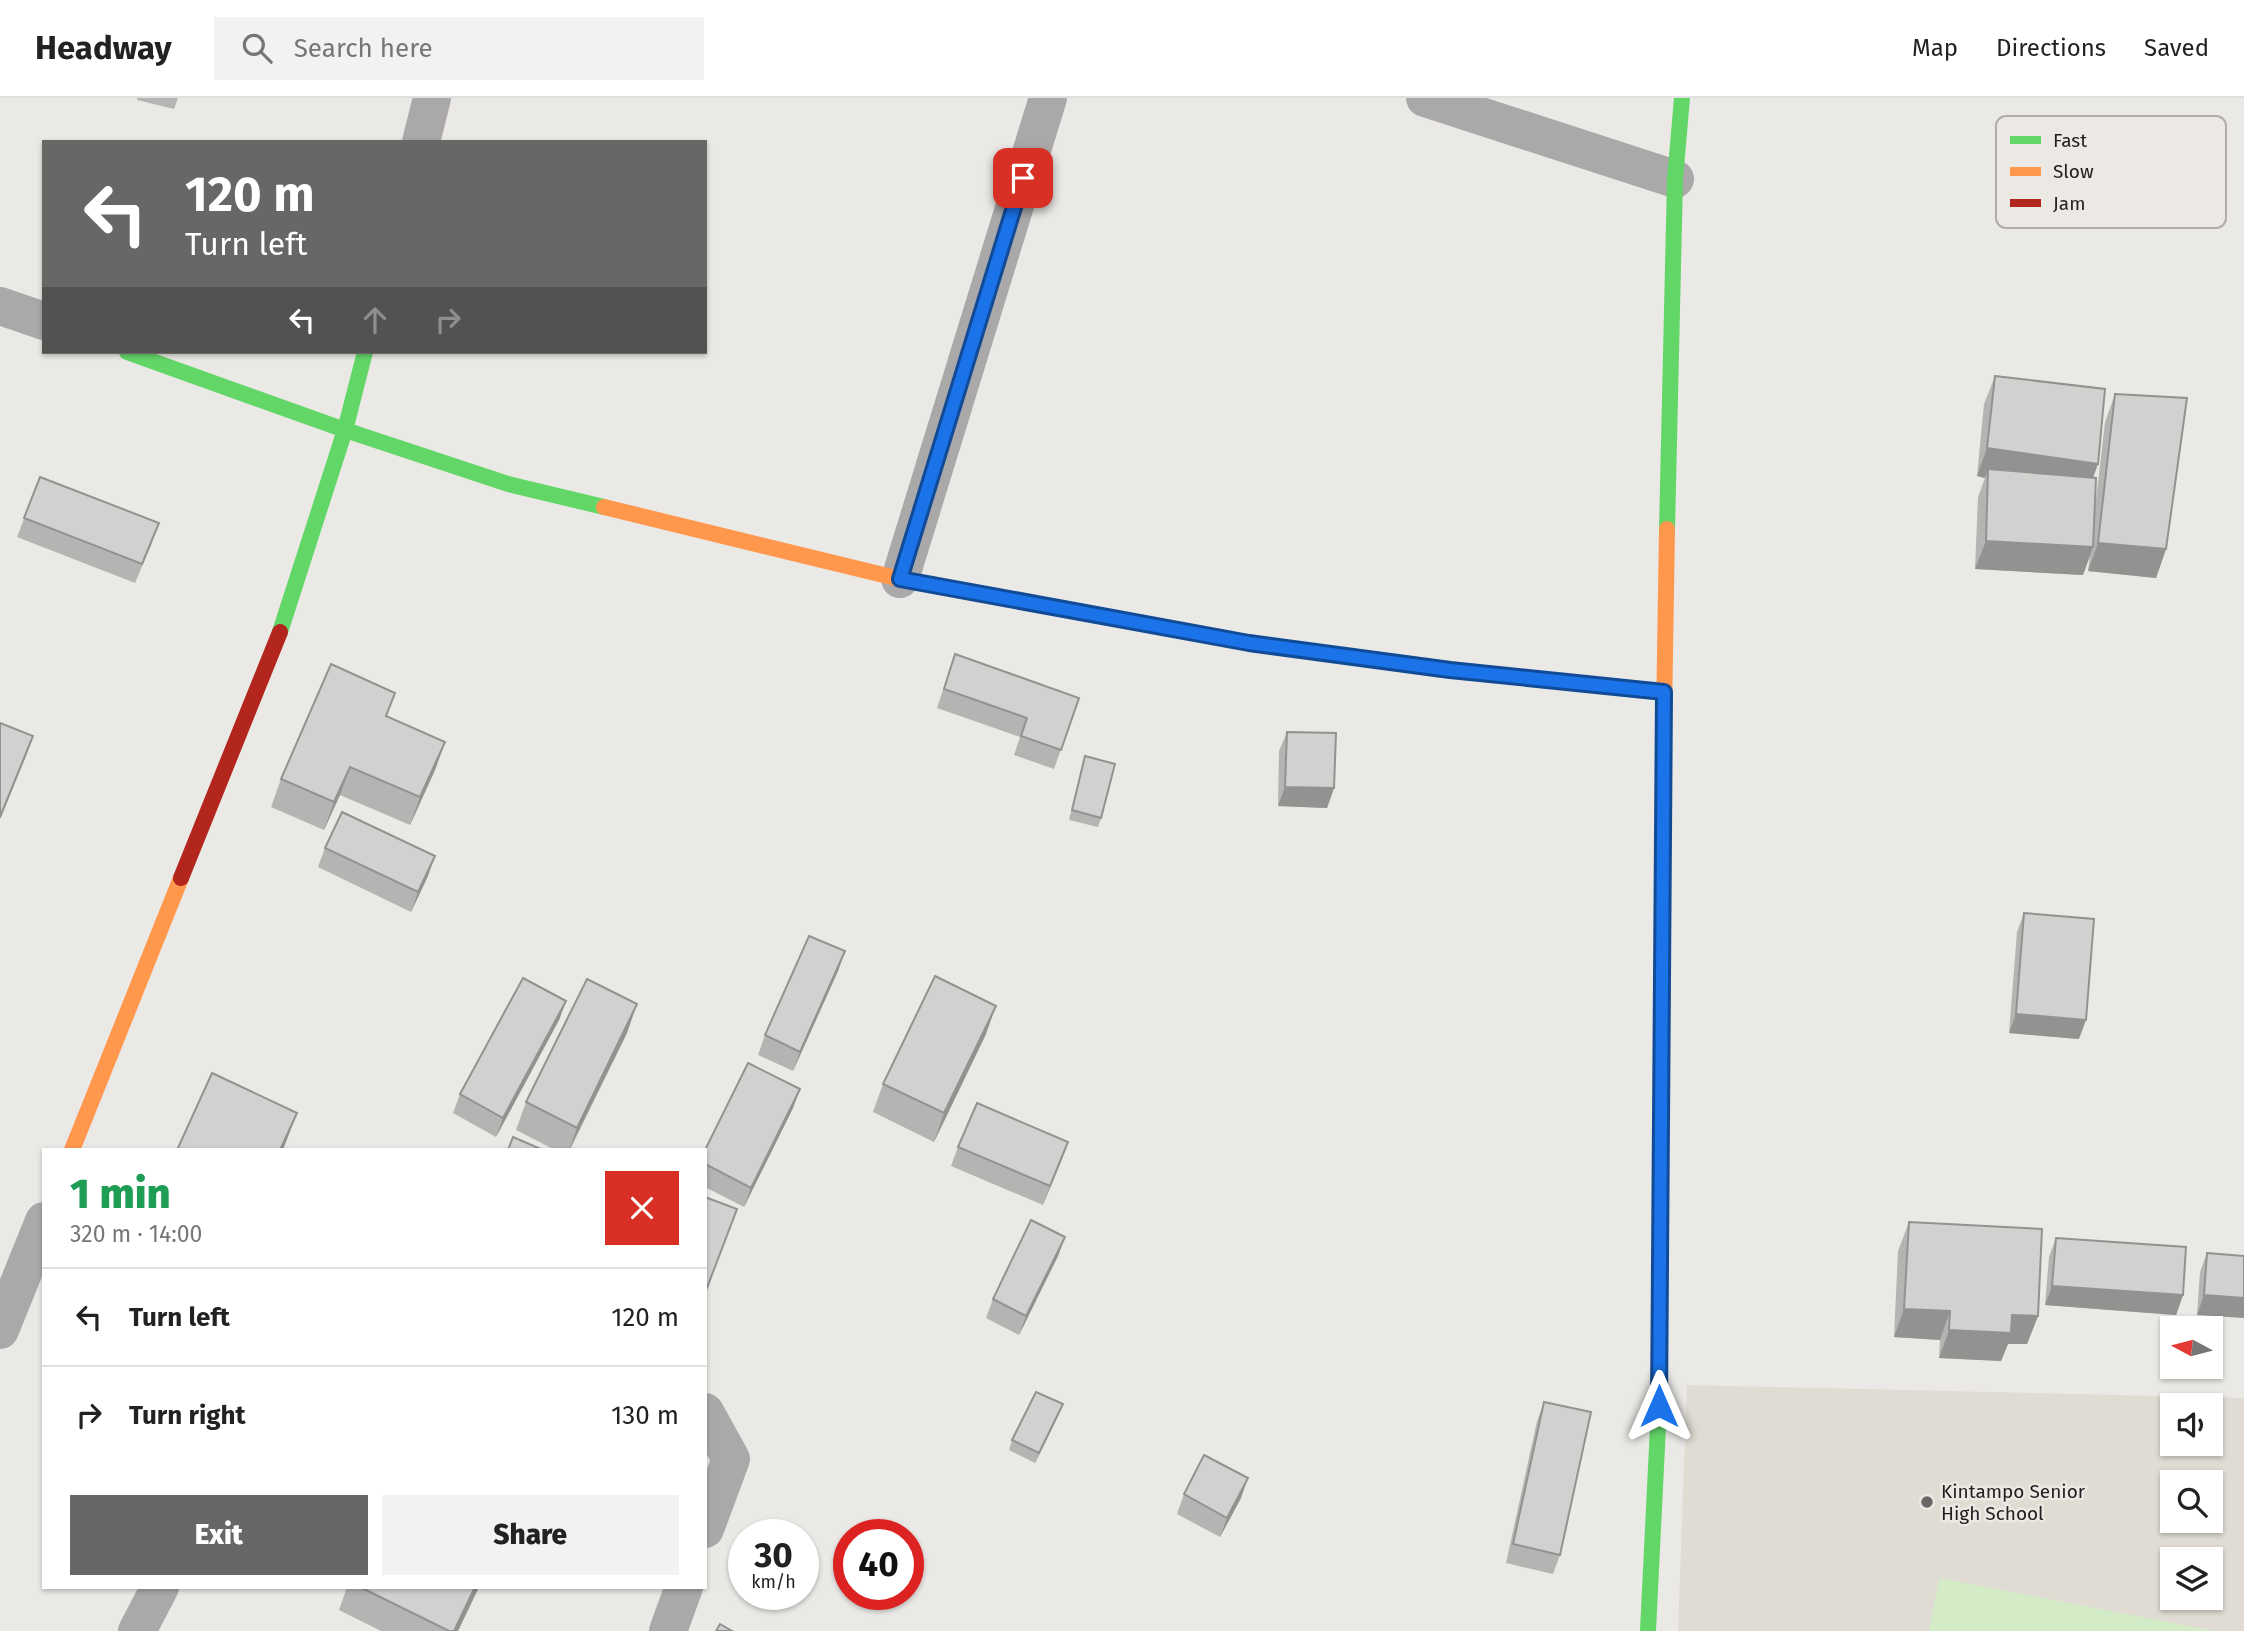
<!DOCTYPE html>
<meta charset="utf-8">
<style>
body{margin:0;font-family:"Fira Sans",sans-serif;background:#f2f2f2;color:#222;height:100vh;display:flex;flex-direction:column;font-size:26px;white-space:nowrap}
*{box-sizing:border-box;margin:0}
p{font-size:23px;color:#767676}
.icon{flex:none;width:38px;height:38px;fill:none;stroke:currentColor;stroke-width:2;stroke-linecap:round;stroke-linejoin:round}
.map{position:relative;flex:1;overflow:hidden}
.panel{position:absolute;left:42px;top:1050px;width:665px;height:441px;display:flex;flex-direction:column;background:#fff;border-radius:0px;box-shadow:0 2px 5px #0004}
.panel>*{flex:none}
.hud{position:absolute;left:42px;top:42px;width:665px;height:214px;border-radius:0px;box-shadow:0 2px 5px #0004;background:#686765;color:#fff;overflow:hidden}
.needle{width:46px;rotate:277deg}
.buttons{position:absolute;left:2160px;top:1218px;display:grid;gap:14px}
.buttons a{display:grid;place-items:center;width:63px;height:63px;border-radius:0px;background:#fff;box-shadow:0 2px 5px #0004;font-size:35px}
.speed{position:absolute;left:728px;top:1421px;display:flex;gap:14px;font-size:35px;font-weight:700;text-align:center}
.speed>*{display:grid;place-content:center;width:91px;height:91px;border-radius:50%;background:#fff;box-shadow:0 2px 5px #0004;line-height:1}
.speed small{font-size:18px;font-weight:400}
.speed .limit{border:10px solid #d22;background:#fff;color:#111}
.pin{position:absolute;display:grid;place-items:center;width:60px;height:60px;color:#fff;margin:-30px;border-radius:14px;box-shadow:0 4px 10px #0006}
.me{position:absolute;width:77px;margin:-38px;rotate:0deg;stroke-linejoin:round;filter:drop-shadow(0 0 5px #0008)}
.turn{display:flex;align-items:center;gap:24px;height:147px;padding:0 28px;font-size:32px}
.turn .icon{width:91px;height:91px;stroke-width:2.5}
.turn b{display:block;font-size:49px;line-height:60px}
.lanes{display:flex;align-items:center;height:66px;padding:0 28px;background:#0003;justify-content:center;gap:35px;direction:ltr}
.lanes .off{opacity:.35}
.round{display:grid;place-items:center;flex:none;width:74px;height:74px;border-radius:0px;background:#f2f2f2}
.summary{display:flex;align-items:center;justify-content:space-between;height:119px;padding:0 28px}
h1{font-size:42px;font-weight:800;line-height:52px;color:#1e9e55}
.action{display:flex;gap:14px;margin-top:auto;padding:14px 28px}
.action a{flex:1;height:80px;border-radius:0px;background:#686765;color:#fff;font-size:28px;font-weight:800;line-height:80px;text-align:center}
.action a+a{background:#f2f2f2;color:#222}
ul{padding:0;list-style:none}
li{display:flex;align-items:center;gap:21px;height:98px;padding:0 28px;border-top:2px solid #e0e0e0}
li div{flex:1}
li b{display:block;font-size:26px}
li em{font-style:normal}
header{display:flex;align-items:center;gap:42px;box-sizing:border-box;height:98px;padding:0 35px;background:#fff;border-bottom:2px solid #e0e0e0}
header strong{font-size:33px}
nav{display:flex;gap:38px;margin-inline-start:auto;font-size:24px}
.search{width:490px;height:63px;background:#f2f2f2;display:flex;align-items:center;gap:18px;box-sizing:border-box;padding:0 24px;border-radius:0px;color:#767676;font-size:26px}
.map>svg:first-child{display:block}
</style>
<header>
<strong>Headway</strong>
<div class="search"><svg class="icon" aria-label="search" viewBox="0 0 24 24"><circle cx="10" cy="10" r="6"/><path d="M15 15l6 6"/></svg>Search here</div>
<nav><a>Map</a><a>Directions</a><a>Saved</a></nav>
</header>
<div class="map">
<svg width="2244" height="1533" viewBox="0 0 2244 1533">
<rect width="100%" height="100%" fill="#ebe9e6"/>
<path fill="#e0dcd4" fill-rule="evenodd" d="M1687,1287L2244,1300V1533H1678ZM2172,1307H2210V1346H2172ZM2172,1384H2210V1423H2172ZM2172,1461H2210V1500H2172Z"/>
<path fill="#d3ebc7" d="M1939,1480L2215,1533H1929Z"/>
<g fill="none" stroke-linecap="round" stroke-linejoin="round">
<g stroke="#aaa8a8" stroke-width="38">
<path d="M1425,0L1675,81"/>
<path d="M421,44L432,0"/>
<path d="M0,208L44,223"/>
<path d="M900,481L1048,0"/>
<path d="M0,1232L44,1123"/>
<path d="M705,1314L731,1361L705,1431"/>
<path d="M137,1533L160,1489"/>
<path d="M668,1533L684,1489"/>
</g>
<g stroke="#63d668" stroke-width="16">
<path d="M127,254L345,332L508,386L604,409"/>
<path d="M1667,431L1675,81L1682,0"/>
<path d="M955,491L1249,545L1487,576"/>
<path d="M280,534L345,332L365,254"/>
<path d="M1648,1533L1659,1308L1662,930"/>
</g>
<g stroke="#ff974d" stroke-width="16">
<path d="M604,409L900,481L955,491"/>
<path d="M1663,680L1667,431"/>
<path d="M72,1052L181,780"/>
</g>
<g stroke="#b3261e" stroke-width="16">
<path d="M1487,576L1664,594"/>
<path d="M181,780L280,534"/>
<path d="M1662,930L1663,680"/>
</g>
</g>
<g fill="#b5b4b2">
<path d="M137,0H178L174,11L137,2Z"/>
<path d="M1995,278L2093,380L2094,419L2105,324L2115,296L2166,451L2156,480L2088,473L2090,458L2083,477L1975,471L1978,399L1985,380L1977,378L1984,306Z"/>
<path d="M40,379L152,445L135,485L17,439Z"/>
<path d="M955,556L1079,600L1054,671L1014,657L1020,639L937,610Z"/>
<path d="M387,618L445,644L435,672L410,727L340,697L324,732L271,709L281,681Z"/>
<path d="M1287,634L1334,690L1327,710L1278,708L1279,653Z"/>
<path d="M1085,658L1101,720L1098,729L1069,722L1082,668Z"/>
<path d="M325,750L428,778L411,814L318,769Z"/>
<path d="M2024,815L2079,941L2009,935L2017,834Z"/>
<path d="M845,853L838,873L793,973L758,957L765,937Z"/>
<path d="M566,903L559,922L496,1039L453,1015L460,996Z"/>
<path d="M627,935L570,1052H555L516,1032L526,1004Z"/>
<path d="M986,936L934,1044L873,1014L883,986Z"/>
<path d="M800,991L793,1010L744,1109L705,1089V1052Z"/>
<path d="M958,1049L1061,1063L1043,1107L951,1068Z"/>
<path d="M1909,1124L2038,1218L2027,1246H2008L2001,1263L1939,1260L1940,1242L1894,1239L1898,1153Z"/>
<path d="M1065,1139L1058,1158L1019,1237L986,1220L993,1201Z"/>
<path d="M2056,1140L2183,1197L2176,1217L2045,1207L2049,1159Z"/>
<path d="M2207,1155L2244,1158L2197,1217L2200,1174Z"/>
<path d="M1544,1304L1560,1457L1553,1476L1506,1465L1537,1323Z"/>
<path d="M1063,1306L1059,1316L1035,1365L1009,1352L1012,1342Z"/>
<path d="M1184,1396L1241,1400L1220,1439L1177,1416Z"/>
<path d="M347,1489H479L458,1533H381L339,1512Z"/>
</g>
<g fill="#939291">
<path d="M1987,350L2098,366L2088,394L1988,371L1985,380L1977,378Z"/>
<path d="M1986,443L2093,449L2083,477L1975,471Z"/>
<path d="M2098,445L2166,451L2156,480L2088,473Z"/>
<path d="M33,638L26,658L0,721V719Z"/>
<path d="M445,644L435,672L410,727L420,699Z"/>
<path d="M350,669L340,697L324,732L334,704Z"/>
<path d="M1285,689L1334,690L1327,710L1278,708Z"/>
<path d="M435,758L428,778L411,814L418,794Z"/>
<path d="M845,853L838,873L793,973L800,954Z"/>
<path d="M566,903L559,922L496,1039L503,1020Z"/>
<path d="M637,906L627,935L569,1052L577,1030Z"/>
<path d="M996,908L986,936L934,1044L944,1015Z"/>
<path d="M2016,916L2086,922L2079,941L2009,935Z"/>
<path d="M800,991L793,1010L744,1109L751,1090Z"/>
<path d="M297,1015L283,1052H280Z"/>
<path d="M1068,1044L1061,1063L1043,1107L1050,1088Z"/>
<path d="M1065,1139L1058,1158L1019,1237L1026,1218Z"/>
<path d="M2052,1188L2183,1197L2176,1217L2045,1207Z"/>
<path d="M2204,1197L2244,1200V1220L2197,1217Z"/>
<path d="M1904,1211L1950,1213L1940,1242L1894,1239Z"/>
<path d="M2012,1217L2038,1218L2027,1246H2008L2001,1263L1939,1260L1949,1232Z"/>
<path d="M1063,1306L1059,1316L1035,1365L1039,1355Z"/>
<path d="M1248,1380L1241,1400L1220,1439L1227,1420Z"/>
<path d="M475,1489H479L458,1533H454Z"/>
</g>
<g fill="#d2d1cf" stroke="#939291" stroke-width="2">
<path d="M1995,278L2105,291L2098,366L1987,350Z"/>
<path d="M2115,296L2187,300L2166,451L2098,445Z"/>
<path d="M1988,371L2096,380L2093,449L1986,443Z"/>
<path d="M40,379L159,425L142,466L24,420Z"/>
<path d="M955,556L1079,600L1061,652L1021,638L1027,620L944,591Z"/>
<path d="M331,566L395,595L386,618L445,644L420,699L350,669L334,704L281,681Z"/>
<path d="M0,625L33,638L0,719Z"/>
<path d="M1287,634L1336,635L1334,690L1285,689Z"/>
<path d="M1085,658L1115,666L1101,720L1072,712Z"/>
<path d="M342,714L435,758L418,794L325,750Z"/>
<path d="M2024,815L2094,821L2086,922L2016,916Z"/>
<path d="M809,838L845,853L800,954L765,937Z"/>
<path d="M935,878L996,908L944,1015L883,986Z"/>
<path d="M523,880L566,903L503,1020L460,996Z"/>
<path d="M587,881L637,906L577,1030L526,1004Z"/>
<path d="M748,965L800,991L751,1090L705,1066V1052Z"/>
<path d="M212,975L297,1015L280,1052H177Z"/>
<path d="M977,1005L1068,1044L1050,1088L958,1049Z"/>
<path d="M513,1039L543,1052H508Z"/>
<path d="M705,1099L737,1111L705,1195Z"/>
<path d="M1031,1122L1065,1139L1026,1218L993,1201Z"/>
<path d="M1909,1124L2042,1131L2038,1218L2012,1217L2011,1235L1949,1232L1950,1213L1904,1211Z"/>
<path d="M2056,1140L2186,1149L2183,1197L2052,1188Z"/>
<path d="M2207,1155L2244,1158V1200L2204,1197Z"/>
<path d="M1036,1294L1063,1306L1039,1355L1012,1342Z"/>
<path d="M1544,1304L1591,1314L1560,1457L1513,1446Z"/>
<path d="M1204,1357L1248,1380L1227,1420L1184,1396Z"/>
<path d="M360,1489H475L454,1533H449Z"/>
<path d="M720,1526L732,1533H716Z"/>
</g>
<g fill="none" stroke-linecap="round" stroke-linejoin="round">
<defs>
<path id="route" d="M1023,80L900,481L1249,545L1450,572L1664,594L1659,1308"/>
</defs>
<use href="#route" stroke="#114b97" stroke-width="18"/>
<use href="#route" stroke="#1a73e8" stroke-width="12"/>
</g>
<circle fill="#686765" stroke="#ece9e5" stroke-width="2.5" cx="1927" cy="1404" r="7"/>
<g text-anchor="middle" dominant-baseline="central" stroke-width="5" stroke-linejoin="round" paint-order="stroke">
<g font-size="19" fill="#222120" stroke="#ece9e5" text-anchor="start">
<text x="1941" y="1393">Kintampo Senior<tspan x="1941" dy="22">High School</tspan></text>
</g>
</g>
<rect x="1996" y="18" width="230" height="112" rx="10" fill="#ece9e5" stroke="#afadaa" stroke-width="2"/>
<rect x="2010" y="38" width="31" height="8" fill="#63d668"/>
<rect x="2010" y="69" width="31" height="9" fill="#ff974d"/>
<rect x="2010" y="101" width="31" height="8" fill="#b3261e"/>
<g font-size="19" fill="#222120">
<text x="2053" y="49">Fast</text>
<text x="2053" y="80">Slow</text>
<text x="2053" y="112">Jam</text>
</g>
</svg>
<div class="buttons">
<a><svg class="needle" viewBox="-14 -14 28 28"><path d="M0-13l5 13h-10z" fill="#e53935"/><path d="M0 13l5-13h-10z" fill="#767676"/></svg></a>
<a><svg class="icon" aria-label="sound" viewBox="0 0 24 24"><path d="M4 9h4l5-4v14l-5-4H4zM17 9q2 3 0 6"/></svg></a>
<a><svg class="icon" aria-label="search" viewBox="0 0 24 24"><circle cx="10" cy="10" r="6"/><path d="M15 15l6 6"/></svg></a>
<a><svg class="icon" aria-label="layers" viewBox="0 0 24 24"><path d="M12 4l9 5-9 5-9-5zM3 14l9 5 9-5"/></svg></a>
</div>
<div class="speed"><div>30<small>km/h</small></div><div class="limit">40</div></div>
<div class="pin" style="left:1023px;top:80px;background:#d93025"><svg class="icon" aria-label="arrive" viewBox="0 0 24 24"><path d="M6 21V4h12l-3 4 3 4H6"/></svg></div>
<svg class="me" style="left:1659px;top:1308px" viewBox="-20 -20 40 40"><path d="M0-17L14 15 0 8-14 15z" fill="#1a73e8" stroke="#fff" stroke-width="4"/></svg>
<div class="hud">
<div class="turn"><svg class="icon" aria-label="left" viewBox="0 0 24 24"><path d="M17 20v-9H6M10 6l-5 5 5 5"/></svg><div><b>120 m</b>Turn left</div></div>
<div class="lanes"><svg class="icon" aria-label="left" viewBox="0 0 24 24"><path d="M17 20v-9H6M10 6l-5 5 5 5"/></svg><svg class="icon off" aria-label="ahead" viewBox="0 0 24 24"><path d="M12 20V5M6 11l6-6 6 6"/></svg><svg class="icon off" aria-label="right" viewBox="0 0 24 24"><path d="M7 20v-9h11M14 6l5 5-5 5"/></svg></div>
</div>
<section class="panel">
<div class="summary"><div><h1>1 min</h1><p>320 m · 14:00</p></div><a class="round" style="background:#d93025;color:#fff"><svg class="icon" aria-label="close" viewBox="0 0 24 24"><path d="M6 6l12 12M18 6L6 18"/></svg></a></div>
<ul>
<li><svg class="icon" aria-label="left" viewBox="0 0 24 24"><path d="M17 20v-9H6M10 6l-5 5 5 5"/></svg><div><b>Turn left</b></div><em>120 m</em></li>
<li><svg class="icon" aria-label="right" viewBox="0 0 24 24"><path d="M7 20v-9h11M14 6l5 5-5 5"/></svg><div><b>Turn right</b></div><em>130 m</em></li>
</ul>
<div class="action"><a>Exit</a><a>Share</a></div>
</section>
</div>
